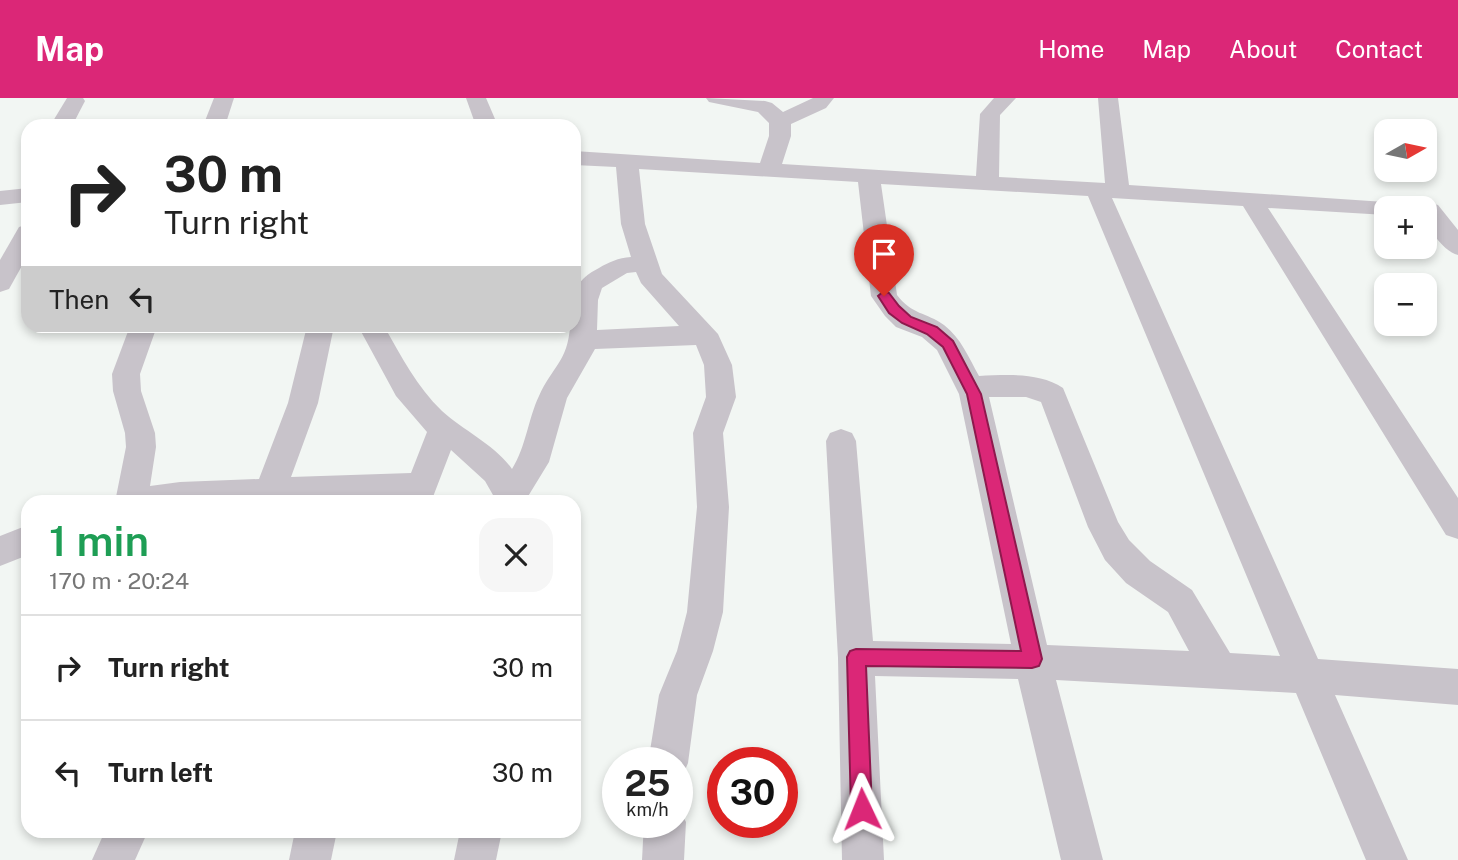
<!DOCTYPE html>
<meta charset="utf-8">
<style>
body{margin:0;font-family:"Public Sans",sans-serif;background:#f6f6f6;color:#222;height:100vh;display:flex;flex-direction:column;font-size:26px;white-space:nowrap}
*{box-sizing:border-box;margin:0}
p{font-size:23px;color:#767676}
.icon{flex:none;width:38px;height:38px;fill:none;stroke:currentColor;stroke-width:2;stroke-linecap:round;stroke-linejoin:round}
.map{position:relative;flex:1;overflow:hidden}
.side{position:absolute;left:21px;top:397px;width:560px;height:343px;display:flex;flex-direction:column;background:#fff;border-radius:21px;box-shadow:0 4px 10px #0003}
.side>*{flex:none}
.top-card{position:absolute;left:21px;top:21px;width:560px;height:214px;border-radius:21px;box-shadow:0 4px 10px #0003;background:#fff;color:#222;overflow:hidden}
.needle{width:46px;rotate:81deg}
.buttons{position:absolute;left:1374px;top:21px;display:grid;gap:14px}
.buttons a{display:grid;place-items:center;width:63px;height:63px;border-radius:14px;background:#fff;box-shadow:0 4px 10px #0003;font-size:35px}
.speed{position:absolute;left:602px;top:649px;display:flex;gap:14px;font-size:35px;font-weight:700;text-align:center}
.speed>*{display:grid;place-content:center;width:91px;height:91px;border-radius:50%;background:#fff;box-shadow:0 4px 10px #0003;line-height:1}
.speed small{font-size:18px;font-weight:400}
.speed .limit{border:10px solid #d22;background:#fff;color:#111}
.pin{position:absolute;display:grid;place-items:center;width:60px;height:60px;color:#fff;margin:-72px -30px;border-radius:50% 50% 50% 0;rotate:-45deg;box-shadow:0 0 7px #0007}
.pin .icon{rotate:45deg}
.me{position:absolute;width:77px;margin:-38px;rotate:358deg;stroke-linejoin:round;filter:drop-shadow(0 0 5px #0008)}
.turn{display:flex;align-items:center;gap:24px;height:147px;padding:0 28px;font-size:32px}
.turn .icon{width:91px;height:91px;stroke-width:2.5}
.turn b{display:block;font-size:49px;line-height:60px}
.then{display:flex;align-items:center;height:66px;padding:0 28px;background:#0003;gap:14px;font-size:26px}
.round{display:grid;place-items:center;flex:none;width:74px;height:74px;border-radius:21px;background:#f6f6f6}
.overview{display:flex;align-items:center;justify-content:space-between;height:119px;padding:0 28px}
h1{font-size:42px;font-weight:600;line-height:52px;color:#1e9e55}
ul{padding:0;list-style:none}
li{display:flex;align-items:center;gap:21px;height:105px;padding:0 28px;border-top:2px solid #e0e0e0}
li div{flex:1}
li b{display:block;font-size:26px}
li em{font-style:normal}
header{display:flex;align-items:center;gap:42px;box-sizing:border-box;height:98px;padding:0 35px;background:#db2777;color:#fff}
header strong{font-size:33px}
nav{display:flex;gap:38px;margin-inline-start:auto;font-size:24px}
.map>svg:first-child{display:block}
</style>
<header>
<strong>Map</strong>
<nav><a>Home</a><a>Map</a><a>About</a><a>Contact</a></nav>
</header>
<div class="map">
<svg width="1458" height="762" viewBox="0 0 1458 762">
<rect width="100%" height="100%" fill="#f2f6f3"/>
<g fill="none" stroke-linecap="round" stroke-linejoin="round">
<g fill="#c8c3ca" fill-rule="evenodd">
<path d="M67,0H83L85,3L72,28H50Z"/>
<path d="M214,0H234L225,28H203Z"/>
<path d="M466,0H486L498,28H476Z"/>
<path d="M706,0L765,3L772,5L783,14L813,0H834L826,10L791,26V38L782,66L976,78L980,16L994,0H1016L1000,17L999,79L1105,85L1098,0H1118L1129,87L1400,105L1404,110H1386V117L1268,110L1458,400V441L1446,437L1243,108L1112,100L1318,561L1458,571V607L1335,597L1408,762H1366L1296,595L1056,582L1103,762H1061L1018,581L875,578L884,762H842L838,560L826,343L830,335L841,331L852,335L856,343L873,543L1011,546L959,296L937,252L922,239L896,229L885,218L871,198L858,84L639,71L645,126L662,176L718,236L732,267L736,299L723,335L729,409L723,514L713,553L697,597L688,665L682,679L677,681V665H648L659,597L677,553L687,514L697,409L693,335L706,299L704,267L696,247L595,251L567,300L549,364L527,400L529,404H497L485,383L451,352L431,404H399L400,401L319,404H115L126,349L125,335L113,293L112,276L130,228H157L140,276L141,293L155,335L156,349L150,388L180,384L259,381L288,305L307,228H334L318,305L291,379L411,375L427,334L396,298L358,228H384C401,258 417,289 442,313C464,333 494,346 512,371C526,349 528,321 539,298C552,269 568,263 570,228H574C574,198 570,185 599,170C609,164 618,160 631,159L621,126L616,69L574,67V53L760,65L769,38V25L758,14L709,4ZM881,86L1088,98L1280,558L1230,555L1192,492L1150,463L1129,442L1118,424L1063,290C1039,274 1007,277 979,278C969,260 961,240 944,227C926,214 912,217 897,197ZM636,174L641,185L679,228L597,232L598,202L602,190L627,175ZM989,299H1026L1041,304L1088,429L1105,462L1126,485L1168,514L1189,553L1047,547Z"/>
<path d="M28,90V104L0,107V93Z"/>
<path d="M1430,105L1438,107L1458,132V157C1442,153 1424,126 1424,110H1419Z"/>
<path d="M28,126V157L9,191L0,194V162L19,129Z"/>
<path d="M28,427V457L0,468V438Z"/>
<path d="M677,708L686,724L684,762H642L644,724H677Z"/>
<path d="M105,733H148L135,762H92Z"/>
<path d="M295,733H337L331,762H289Z"/>
<path d="M460,733H502L496,762H454Z"/>
</g>
</g>
<path fill="#db2777" stroke="#8e194d" stroke-width="2" d="M884,193L889,195L899,208L911,219L937,229L953,243L981,296L1042,561L1039,568L1032,570L866,568L872,711L869,719L862,722L854,719L851,711L847,559L850,553L856,551L1021,553L967,296L943,249L927,236L902,225L889,215L878,198Z"/>
</svg>
<div class="buttons">
<a><svg class="needle" viewBox="-14 -14 28 28"><path d="M0-13l5 13h-10z" fill="#e53935"/><path d="M0 13l5-13h-10z" fill="#767676"/></svg></a>
<a>+</a>
<a>−</a>
</div>
<div class="speed"><div>25<small>km/h</small></div><div class="limit">30</div></div>
<div class="pin" style="left:884px;top:198px;background:#d93025"><svg class="icon" aria-label="arrive" viewBox="0 0 24 24"><path d="M6 21V4h12l-3 4 3 4H6"/></svg></div>
<svg class="me" style="left:862px;top:711px" viewBox="-20 -20 40 40"><path d="M0-17L14 15 0 8-14 15z" fill="#db2777" stroke="#fff" stroke-width="4"/></svg>
<div class="top-card">
<div class="turn"><svg class="icon" aria-label="right" viewBox="0 0 24 24"><path d="M7 20v-9h11M14 6l5 5-5 5"/></svg><div><b>30 m</b>Turn right</div></div>
<div class="then">Then<svg class="icon" aria-label="left" viewBox="0 0 24 24"><path d="M17 20v-9H6M10 6l-5 5 5 5"/></svg></div>
</div>
<section class="side">
<div class="overview"><div><h1>1 min</h1><p>170 m · 20:24</p></div><a class="round"><svg class="icon" aria-label="close" viewBox="0 0 24 24"><path d="M6 6l12 12M18 6L6 18"/></svg></a></div>
<ul>
<li><svg class="icon" aria-label="right" viewBox="0 0 24 24"><path d="M7 20v-9h11M14 6l5 5-5 5"/></svg><div><b>Turn right</b></div><em>30 m</em></li>
<li><svg class="icon" aria-label="left" viewBox="0 0 24 24"><path d="M17 20v-9H6M10 6l-5 5 5 5"/></svg><div><b>Turn left</b></div><em>30 m</em></li>
</ul>
</section>
</div>
